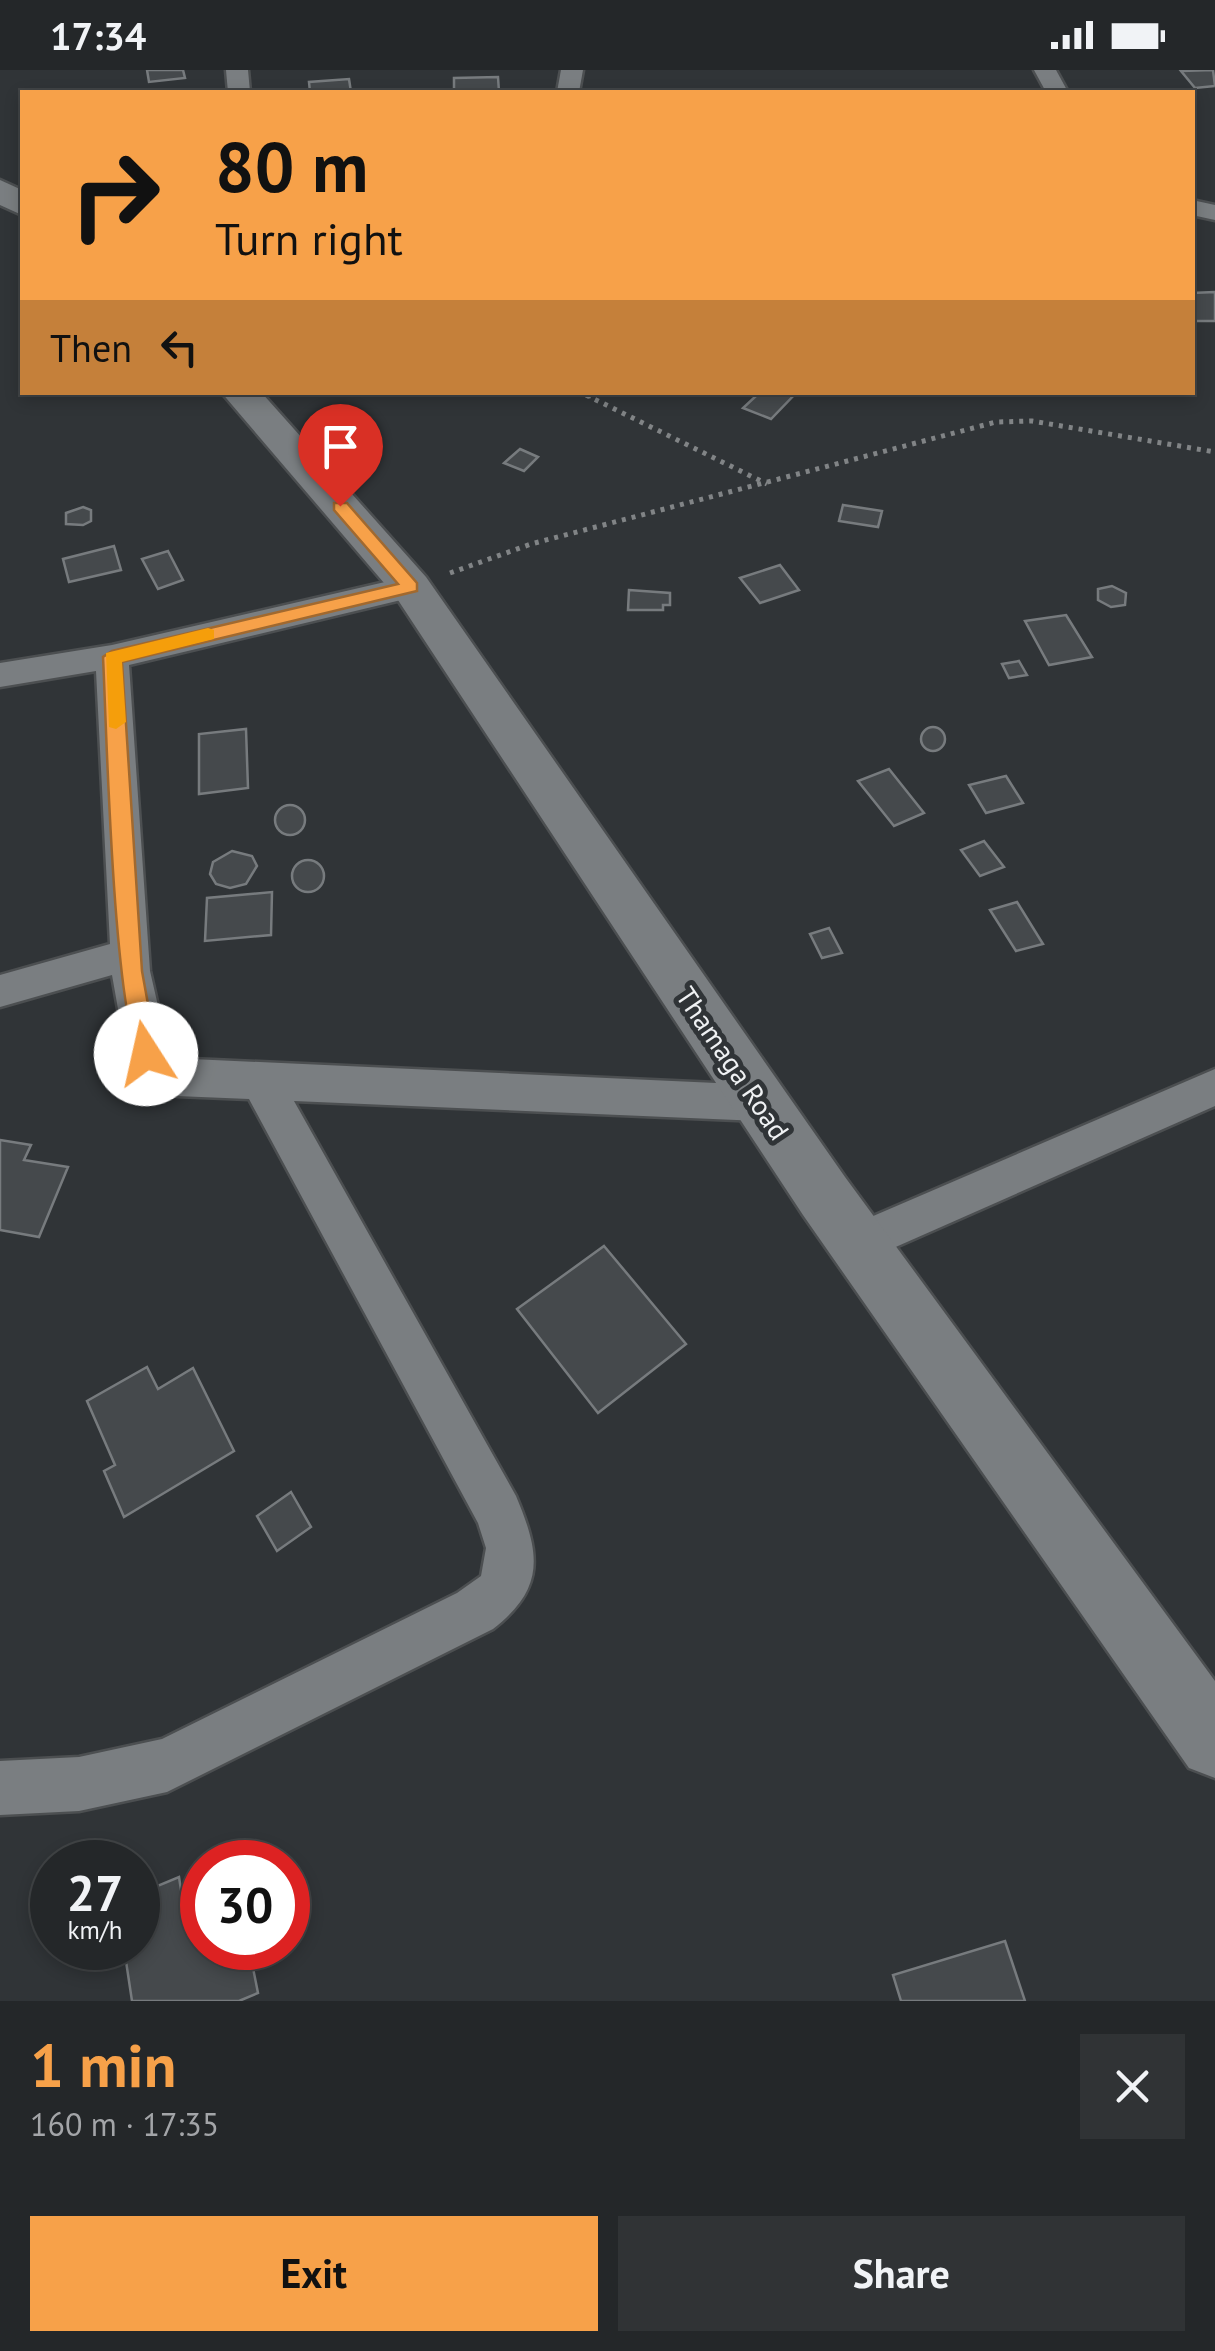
<!DOCTYPE html>
<meta charset="utf-8">
<style>
body{margin:0;font-family:"PT Sans",sans-serif;background:#303335;color:#f1f3f6;height:100vh;display:flex;flex-direction:column;font-size:38px;white-space:nowrap}
*{box-sizing:border-box;margin:0}
p{font-size:32px;color:#a3a5a8}
.icon{flex:none;width:55px;height:55px;fill:none;stroke:currentColor;stroke-width:2;stroke-linecap:round;stroke-linejoin:round}
.map{position:relative;height:1931px;overflow:hidden}
.side{display:flex;flex-direction:column;background:#242729;flex:1}
.side>*{flex:none}
.guide{position:absolute;left:20px;top:20px;width:1175px;height:305px;border-radius:0px;box-shadow:0 5px 15px #0003,0 0 0 2px #414446;background:#f7a149;color:#111;overflow:hidden}
.speed{position:absolute;left:30px;top:1770px;display:flex;gap:20px;font-size:50px;font-weight:700;text-align:center}
.speed>*{display:grid;place-content:center;width:130px;height:130px;border-radius:50%;background:#242729;box-shadow:0 5px 15px #0003,0 0 0 2px #414446;line-height:1}
.speed small{font-size:25px;font-weight:400}
.speed .limit{border:15px solid #d22;background:#fff;color:#111}
.pin{position:absolute;display:grid;place-items:center;width:85px;height:85px;color:#fff;margin:-102px -42px;border-radius:50% 50% 50% 0;rotate:-45deg;box-shadow:0 0 10px #0007}
.pin .icon{rotate:45deg}
.me{position:absolute;width:110px;margin:-55px;rotate:350deg;stroke-linejoin:round;filter:drop-shadow(0 0 8px #0008)}
.turn{display:flex;align-items:center;gap:35px;height:210px;padding:0 30px;font-size:45px}
.turn .icon{width:130px;height:130px;stroke-width:2.5}
.turn b{display:block;font-size:70px;line-height:85px}
.then{display:flex;align-items:center;height:95px;padding:0 30px;background:#0003;gap:20px;font-size:38px}
.round{display:grid;place-items:center;flex:none;width:105px;height:105px;border-radius:0px;background:#303335}
.overview{display:flex;align-items:center;justify-content:space-between;height:170px;padding:0 30px}
h1{font-size:60px;font-weight:700;line-height:75px;color:#f7a149}
.cta{display:flex;gap:20px;margin-top:auto;padding:20px 30px}
.cta a{flex:1;height:115px;border-radius:0px;background:#f7a149;color:#111;font-size:40px;font-weight:700;line-height:115px;text-align:center}
.cta a+a{background:#303335;color:#f1f3f6}
.status{display:flex;justify-content:space-between;align-items:center;height:70px;padding:0 50px;background:#242729;direction:ltr}
.status svg{height:28px;fill:currentColor}
.map>svg:first-child{display:block}
</style>
<div class="status"><b>17:34</b><svg viewBox="0 0 49 12"><path d="M0 12V9h3v3zM5 12V6h3v6zM10 12V3h3v9zM15 12V0h3v12zM26 1h20v11H26zM47 4h2v5h-2z"/></svg></div>
<div class="map">
<svg width="1215" height="1931" viewBox="0 0 1215 1931">
<rect width="100%" height="100%" fill="#303437"/>
<g fill="#45494c" stroke="#777b7e" stroke-width="2.5">
<path d="M147,0H183L185,8L149,12Z"/>
<path d="M1213,0L1215,16L1195,18L1181,1Z"/>
<path d="M498,7L499,22H454V8Z"/>
<path d="M349,9L351,22H310L309,12Z"/>
<path d="M1215,222V251H1194L1192,223Z"/>
<path d="M748,322H797L771,349L743,338L756,326Z"/>
<path d="M520,379L538,387L524,401L504,393Z"/>
<path d="M843,435L882,441L878,457L839,451Z"/>
<path d="M83,437L91,440V451L83,455L66,454V443Z"/>
<path d="M114,476L121,500L69,512L63,489Z"/>
<path d="M168,481L183,510L158,519L142,489Z"/>
<path d="M780,495L799,520L760,533L740,508Z"/>
<path d="M1112,516L1126,523L1125,535L1111,537L1098,530V519Z"/>
<path d="M629,520L670,523V535H663V540H628Z"/>
<path d="M1066,545L1092,587L1049,595L1025,551Z"/>
<path d="M1019,591L1027,605L1009,608L1002,594Z"/>
<circle cx="933" cy="669" r="12"/>
<path d="M246,659L248,718L199,724V664Z"/>
<path d="M889,699L924,743L894,756L858,711Z"/>
<path d="M1006,706L1023,733L986,743L969,715Z"/>
<circle cx="290" cy="750" r="15"/>
<path d="M984,771L1004,797L980,806L961,780Z"/>
<path d="M232,781L252,786L257,796L246,814L230,818L216,814L210,804L213,792Z"/>
<circle cx="308" cy="806" r="16"/>
<path d="M272,822L271,865L205,871L207,828Z"/>
<path d="M1017,832L1043,874L1016,881L990,840Z"/>
<path d="M829,858L842,883L822,888L810,864Z"/>
<path d="M0,1070L31,1075L24,1090L68,1097L39,1167L0,1160Z"/>
<path d="M604,1176L686,1274L598,1343L517,1239Z"/>
<path d="M147,1297L158,1319L193,1298L234,1381L124,1447L104,1401L115,1395L87,1331Z"/>
<path d="M291,1422L311,1457L277,1481L257,1446Z"/>
<path d="M179,1807L183,1833L202,1825V1878H249L258,1923L239,1931H132L124,1878H138V1824Z"/>
<path d="M1005,1871L1025,1931H901L893,1905Z"/>
</g>
<g fill="none" stroke-linecap="round" stroke-linejoin="round">
<defs>
<g id="street">
<path d="M226,0H248L250,22H228Z"/>
<path d="M561,0H583L579,22H557Z"/>
<path d="M1034,0H1056L1068,22H1046Z"/>
<path d="M1192,130L1215,135V150L1192,145Z"/>
<path d="M411,506L422,509L427,517L422,525L129,595L150,901L170,988L760,1015L775,1020L781,1033L775,1046L760,1051L294,1031L516,1426C540,1483 546,1518 493,1559L167,1722L79,1741L0,1745V1691L79,1687L162,1669L457,1523L481,1506L486,1478L478,1453L249,1029L177,1026L142,1012L126,984L112,905L0,937V905L110,874L96,601L0,617V593L112,575Z"/>
<path d="M1215,999V1036L873,1187L858,1193L843,1187L836,1173L843,1159Z"/>
</g>
<g id="secondary">
<path d="M0,110L22,120V145L0,135Z"/>
<path d="M221,322H261L426,507L845,1107L1215,1611V1708L1189,1698L803,1145L396,527Z"/>
</g>
</defs>
<use href="#street" stroke="#4c4f51" stroke-width="5"/>
<use href="#secondary" stroke="#4c4f51" stroke-width="5"/>
<path stroke="#818486" stroke-width="4" stroke-dasharray="4 5" stroke-linecap="butt" d="M581,322L591,327"/>
<g stroke="#818486" stroke-width="5" stroke-dasharray="4 6" stroke-linecap="butt">
<path d="M586,325L767,414"/>
<path d="M450,503L531,474L996,352L1032,351L1215,382"/>
</g>
<use href="#street" fill="#7a7e81" fill-rule="evenodd"/>
<use href="#secondary" fill="#7a7e81" fill-rule="evenodd"/>
</g>
<path fill="#f7a149" stroke="#a1692f" stroke-width="2.5" d="M334,433H347L417,513V521L122,592L142,901L157,984L146,994C113,982 106,638 103,587L112,581L398,514L334,440Z"/>
<path fill="#f59e0b" d="M208,558L214,560V569L122,592L126,652L116,659L109,657L106,583Z"/>
<g text-anchor="middle" dominant-baseline="central" stroke-width="10" stroke-linejoin="round" paint-order="stroke">
<g font-size="28" fill="#eff1f3" stroke="#303437">
<text transform="translate(733 993) rotate(56)">Thamaga Road</text>
</g>
</g>
</svg>
<div class="speed"><div>27<small>km/h</small></div><div class="limit">30</div></div>
<div class="pin" style="left:340px;top:436px;background:#d93025"><svg class="icon" aria-label="arrive" viewBox="0 0 24 24"><path d="M6 21V4h12l-3 4 3 4H6"/></svg></div>
<svg class="me" style="left:146px;top:984px" viewBox="-20 -20 40 40"><circle r="19" fill="#fff"/><path d="M0-13L10 11 0 6-10 11z" fill="#f7a149"/></svg>
<div class="guide">
<div class="turn"><svg class="icon" aria-label="right" viewBox="0 0 24 24"><path d="M7 20v-9h11M14 6l5 5-5 5"/></svg><div><b>80 m</b>Turn right</div></div>
<div class="then">Then<svg class="icon" aria-label="left" viewBox="0 0 24 24"><path d="M17 20v-9H6M10 6l-5 5 5 5"/></svg></div>
</div>
</div>
<section class="side">
<div class="overview"><div><h1>1 min</h1><p>160 m · 17:35</p></div><a class="round"><svg class="icon" aria-label="close" viewBox="0 0 24 24"><path d="M6 6l12 12M18 6L6 18"/></svg></a></div>
<div class="cta"><a>Exit</a><a>Share</a></div>
</section>
